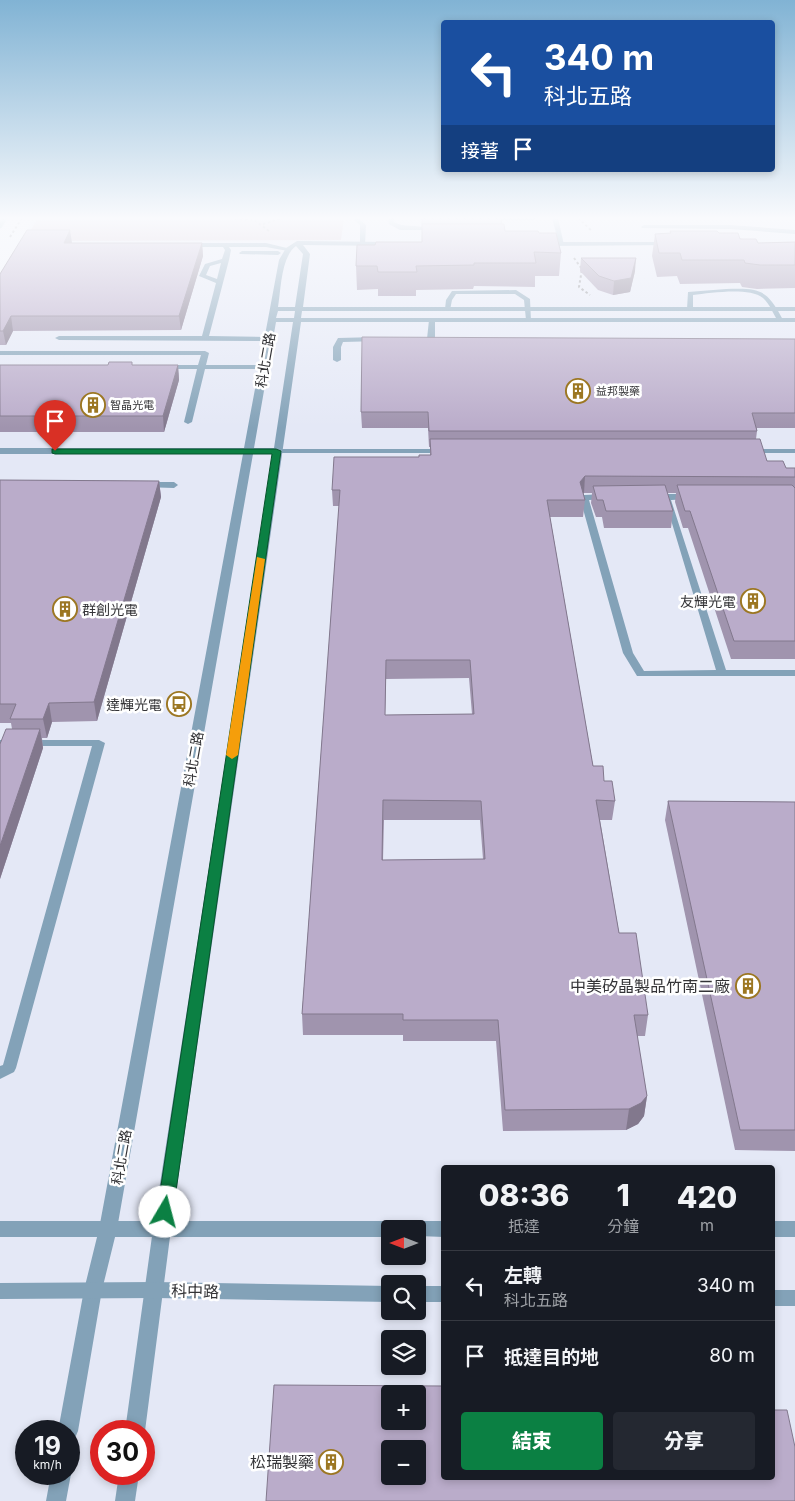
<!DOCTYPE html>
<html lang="zh-TW">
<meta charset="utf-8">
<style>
body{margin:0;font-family:Inter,"Noto Sans TC",sans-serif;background:#242831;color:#f1f3f6;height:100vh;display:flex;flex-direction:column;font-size:19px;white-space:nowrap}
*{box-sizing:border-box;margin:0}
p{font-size:16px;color:#9ea1a6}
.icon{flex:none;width:28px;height:28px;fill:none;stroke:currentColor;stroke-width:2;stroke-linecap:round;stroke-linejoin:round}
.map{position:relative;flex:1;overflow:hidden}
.drawer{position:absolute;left:441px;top:1165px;width:334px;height:315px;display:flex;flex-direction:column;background:#171b24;border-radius:5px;box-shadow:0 2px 8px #0003}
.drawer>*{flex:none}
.hud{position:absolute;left:441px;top:20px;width:334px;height:152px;border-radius:5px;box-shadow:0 2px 8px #0003;background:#1a4fa0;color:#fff;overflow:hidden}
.needle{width:32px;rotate:270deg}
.controls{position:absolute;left:381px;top:1220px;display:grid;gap:10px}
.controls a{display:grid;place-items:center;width:45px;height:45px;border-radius:5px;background:#171b24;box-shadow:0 2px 8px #0003;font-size:25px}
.speed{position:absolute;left:15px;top:1420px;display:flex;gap:10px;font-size:25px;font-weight:700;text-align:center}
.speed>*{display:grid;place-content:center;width:65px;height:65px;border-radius:50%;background:#171b24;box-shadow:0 2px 8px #0003;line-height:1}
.speed small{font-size:12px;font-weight:400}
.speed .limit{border:8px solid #d22;background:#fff;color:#111}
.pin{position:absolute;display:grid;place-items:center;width:42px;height:42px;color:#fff;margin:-51px -21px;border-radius:50% 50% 50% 0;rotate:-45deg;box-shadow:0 0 5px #0007}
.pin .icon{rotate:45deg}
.me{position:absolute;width:55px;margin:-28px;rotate:8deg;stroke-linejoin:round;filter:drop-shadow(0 0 4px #0008)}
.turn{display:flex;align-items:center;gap:18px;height:105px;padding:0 20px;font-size:22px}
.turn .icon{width:65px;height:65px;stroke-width:2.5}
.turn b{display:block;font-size:35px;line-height:42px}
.then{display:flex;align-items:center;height:48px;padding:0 20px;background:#0003;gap:10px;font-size:19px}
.eta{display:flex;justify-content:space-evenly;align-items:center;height:85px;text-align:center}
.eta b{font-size:30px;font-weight:800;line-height:35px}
.action{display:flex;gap:10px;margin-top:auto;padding:10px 20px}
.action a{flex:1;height:58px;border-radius:5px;background:#0b8043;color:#fff;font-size:20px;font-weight:800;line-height:58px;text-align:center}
.action a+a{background:#242831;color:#f1f3f6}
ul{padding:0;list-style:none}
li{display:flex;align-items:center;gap:15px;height:70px;padding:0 20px;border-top:1px solid #363941}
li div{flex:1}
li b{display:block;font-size:19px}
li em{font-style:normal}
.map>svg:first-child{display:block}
</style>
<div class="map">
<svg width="795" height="1501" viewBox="0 0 795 1501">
<rect width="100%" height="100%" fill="#f1f3fa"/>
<path fill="#e4e8f6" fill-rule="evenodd" d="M34,218H795V1501H0V274ZM444,1168H772V1478H444ZM390,1229H418V1256H390ZM390,1284H418V1311H390ZM390,1339H418V1366H390ZM390,1394H418V1421H390ZM26,1431H69V1474H26ZM101,1431H144V1474H101ZM390,1449H418V1476H390Z"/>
<path fill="#d0bbc8" d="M38,218H344L341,240L24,241Z"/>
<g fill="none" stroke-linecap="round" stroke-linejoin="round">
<path stroke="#88b2b6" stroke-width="4.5" d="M0,226L5,218"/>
<g stroke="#8c8d92" stroke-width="2" stroke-dasharray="2.5 2.5" stroke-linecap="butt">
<path d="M230,218L256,221L269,231"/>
<path d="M578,218L592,231"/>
<path d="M263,224L283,218"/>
<path d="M10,237L22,218"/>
<path d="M574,258L582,269L579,287L590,295"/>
</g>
<g fill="#83a2b8" fill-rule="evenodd">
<path d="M352,218H358L366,225L365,245L360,244V225Z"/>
<path d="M388,218H394V222C404,228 415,224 425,228L422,230H400L389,224Z"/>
<path d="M463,218H537L534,220H466Z"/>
<path d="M552,218H558L564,245L559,244Z"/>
<path d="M644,225H730L795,230V234L730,229L642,228L641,227Z"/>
<path d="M266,243L291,249L288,251L266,247H229L231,250L229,260L209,336L269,337H272V341L59,340L55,338L59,336H202L216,283L199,276L205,264L222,259L225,250L223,247H188L185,245L188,243ZM221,263L217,279L206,275L210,266Z"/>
<path d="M242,251H278L281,253L278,255L240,254L239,253Z"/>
<path d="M726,289C760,288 767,289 783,320L778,321C773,314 770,304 763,298C749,287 711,293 693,295V309L690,311L687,309L688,292Z"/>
<path d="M516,290L530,299L531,321L526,320L524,300L515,294H456L452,300L450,310L445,309L446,300L452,291Z"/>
<path d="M432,318L435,320V339L431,341L427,339L429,320Z"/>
<path d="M377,337H380V341L343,342L341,347V360L337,362L333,360V347L338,338Z"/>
<path d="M0,351H205L209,353L206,365H264L268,367L264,369H205L192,422L188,424L184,422L197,369H163L159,367L163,365H198L201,355H0Z"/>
<path d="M273,449H445L449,451L445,453H273Z"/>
<rect x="748" y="449" width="47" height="4"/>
<path d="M146,482H174L178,485L174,488L143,487V483Z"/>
<path d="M607,494L610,495V499L589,500L633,653L644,671L716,670L665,500H653L649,497L653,494H689L693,497L692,499L671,500L726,670H795V676H637L623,653L580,498L584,495Z"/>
<path d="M0,740H99L105,743L16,1068L14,1072L0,1079V1066L3,1065L92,746H0Z"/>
</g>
<g fill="#83a2b8" fill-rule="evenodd">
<path d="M297,241L392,242L395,244L392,246L303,245L310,254L303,307H795V311H302L301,318H795V322H301L171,1229L145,1431L144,1434V1431H125L153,1229L273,454H253L117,1229L102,1290L78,1431L75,1438L69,1440V1431H58L84,1290L99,1229L243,454H0V448H244L279,260L286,248ZM296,246L303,254L295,307H278C281,289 281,257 296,246ZM278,311H295L294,318H276ZM276,322H293L274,448H254Z"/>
<path d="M670,242L673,244L672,245L542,246L539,244L542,242Z"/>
<path d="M69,1468L71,1474L66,1501H46L51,1474H69Z"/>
<path d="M119,1474H139L135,1501H115Z"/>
</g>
<g fill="#83a2b8" fill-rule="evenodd">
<path d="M0,1221H390L396,1224L399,1229H390V1237H0Z"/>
<path d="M418,1221H444V1237L418,1236V1229H409L412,1224Z"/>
<rect x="772" y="1221" width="23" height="16"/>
<path d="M155,1282L390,1286V1302L155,1298L0,1299V1283Z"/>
<rect x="418" y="1286" width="26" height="16"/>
<rect x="772" y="1290" width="23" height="16"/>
</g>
</g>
<g fill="#a094ae" fill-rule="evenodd">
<path d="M422,218H501L502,224L505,231L539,233L561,253L559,276H535V287L474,286L473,289L416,290V296H378V289L357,290L356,266L375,245L422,242Z"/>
<path d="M670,231L719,233L758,243L795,242V288L757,289L742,287L740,283L680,284L677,276L657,277L652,256L655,234L670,233Z"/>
<path d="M72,243H202L203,256L181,330L13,331L6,345H0V274Z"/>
<path d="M581,258L635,271L630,292L613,295L598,290L580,271Z"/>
<path d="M795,339V428H757V431L756,439L767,461L786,468H795V659H731L688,528H683L675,502L676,493H667L673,511L671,528H604L602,517H596L591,503L592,493H584L583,494L585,500L583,517H550L593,766L604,781L615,801L612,820H600L619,933L648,1015L645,1036H637L647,1096L644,1116L638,1124L626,1130L503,1131L496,1041H403V1035H303L302,1014L339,506H333L332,490L419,457L430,455V447H429L428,428H362L361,412ZM469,678L472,714L385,715L386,679ZM384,820H480L483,859L383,860Z"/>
<path d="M0,365H178L179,380L164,432H0Z"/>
<path d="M0,480L159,481L161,497L97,721L52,722L47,738H42L43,748L0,879V744L12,729L11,723H0Z"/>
<path d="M668,801L795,802V1151L735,1150L665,820Z"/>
</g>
<g fill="#82788d">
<path d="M70,230L72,243L65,256L64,243Z"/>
<path d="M202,243L203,256L181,330L179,316Z"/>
<path d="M636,258L635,271L630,292L613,295L614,281Z"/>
<path d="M11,316L13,331L6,345L3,331Z"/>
<path d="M178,365L179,380L164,432L163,416Z"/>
<path d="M585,476L584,493L578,498L580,482Z"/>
<path d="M159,481L161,497L97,721L94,702Z"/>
<path d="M49,703L52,722L47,738L43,719Z"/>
<path d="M40,729L43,748L0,879V846Z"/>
<path d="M647,1096L644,1116L638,1124L626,1130L629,1109Z"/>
</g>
<g fill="#baacca" stroke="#82788d" fill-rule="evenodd">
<path d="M424,218H501L502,224H422V219Z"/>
<path d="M422,224H504L505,231H538L539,233H556L561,253L534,252L536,263H474V265L416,266L417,272H378L377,266H356L357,245H375L376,242H422Z"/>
<path d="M27,230H70L64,243H202L179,316H11L3,331H0V274Z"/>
<path d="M670,231H717L719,233H738L740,239H756L758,243L795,242V265H760L745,263L744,260H682L680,253H659L655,234L671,233Z"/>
<path d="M581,258H636L631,278L614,281L599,276Z"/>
<path d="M362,337L795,339V413H752L757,431H429L428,412H361Z"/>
<path d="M109,362H132V365H178L163,416H0V365H108Z"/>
<path d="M430,439H760L767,461H783L786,468H795V477L585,476L580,482L585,500H547L593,766H603L604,781H612L615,801L596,800L619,933H636L648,1015H634L647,1096L641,1103L629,1109L505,1110L498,1020H403V1014H302L340,490H332L334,457H419V455H431ZM386,660H470L474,714L385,715ZM383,800L481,801L485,859L382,860Z"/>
<path d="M0,480L159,481L94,702L49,703L43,719H10L16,704H0Z"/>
<path d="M665,485L673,511H606L603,500H597L593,486Z"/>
<path d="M677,485H792L795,488V641H734L690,511H685Z"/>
<path d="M6,729H40L0,846V744Z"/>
<path d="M668,801L795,802V1130H740Z"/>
<path d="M274,1385L444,1386V1478H772V1410H787L795,1447V1501H266ZM390,1394H418V1421H390ZM390,1449H418V1476H390Z"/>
</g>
<linearGradient id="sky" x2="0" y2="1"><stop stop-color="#81b3d4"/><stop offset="0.51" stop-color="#f9fafd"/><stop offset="1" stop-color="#f9fafd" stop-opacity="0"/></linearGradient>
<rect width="795" height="428" fill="url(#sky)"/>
<path fill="#0b8043" stroke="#07532c" d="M52,449H276L281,451L173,1212L171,1217L165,1219L159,1217L157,1212L272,454H55L52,453Z"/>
<path fill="#f59e0b" d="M257,557L265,559L238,755L232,759L226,755Z"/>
<defs>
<symbol id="building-ring" viewBox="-11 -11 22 22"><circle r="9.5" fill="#fff" stroke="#9c7722" stroke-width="1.5"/><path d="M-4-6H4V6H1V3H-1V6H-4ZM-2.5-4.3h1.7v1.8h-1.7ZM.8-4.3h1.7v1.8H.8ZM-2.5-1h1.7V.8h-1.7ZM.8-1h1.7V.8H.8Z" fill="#9c7722"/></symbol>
<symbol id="bus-ring" viewBox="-11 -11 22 22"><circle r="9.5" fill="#fff" stroke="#9c7722" stroke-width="1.5"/><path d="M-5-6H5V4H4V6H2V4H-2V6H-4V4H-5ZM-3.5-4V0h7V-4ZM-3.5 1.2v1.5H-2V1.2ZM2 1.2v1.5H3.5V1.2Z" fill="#9c7722"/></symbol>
</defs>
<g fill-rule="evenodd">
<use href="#building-ring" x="564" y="377" width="28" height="28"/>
<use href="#building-ring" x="79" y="391" width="28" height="28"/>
<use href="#building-ring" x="739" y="587" width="28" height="28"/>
<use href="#building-ring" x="51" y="595" width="28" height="28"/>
<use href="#bus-ring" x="165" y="690" width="28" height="28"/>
<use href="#building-ring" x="734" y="972" width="28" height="28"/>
<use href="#building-ring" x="317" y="1448" width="28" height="28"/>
</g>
<g text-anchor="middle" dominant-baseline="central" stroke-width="5" stroke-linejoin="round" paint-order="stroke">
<g font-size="11" fill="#343437" stroke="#fff" text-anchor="start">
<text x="596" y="391">益邦製藥</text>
<text x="110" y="405">智晶光電</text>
</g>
<g font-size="14" fill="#343437" stroke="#fff">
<text transform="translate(265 360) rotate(-80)">科北二路</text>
<text transform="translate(193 759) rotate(-80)">科北二路</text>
<text transform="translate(121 1157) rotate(-80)">科北二路</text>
</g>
<g font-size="14" fill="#343437" stroke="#fff" text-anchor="end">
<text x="736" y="601">友輝光電</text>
<text x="82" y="609" text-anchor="start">群創光電</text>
<text x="162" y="704">達輝光電</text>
</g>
<g font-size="16" fill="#343437" stroke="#fff" text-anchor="end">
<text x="730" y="986">中美矽晶製品竹南二廠</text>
<text x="314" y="1462">松瑞製藥</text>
</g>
<g font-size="16" fill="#343437" stroke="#fff">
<text transform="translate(195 1291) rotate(1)">科中路</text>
</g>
</g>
</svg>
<div class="controls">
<a><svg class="needle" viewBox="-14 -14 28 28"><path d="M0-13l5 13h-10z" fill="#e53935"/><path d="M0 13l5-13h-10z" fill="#9ea1a6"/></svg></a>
<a><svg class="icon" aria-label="search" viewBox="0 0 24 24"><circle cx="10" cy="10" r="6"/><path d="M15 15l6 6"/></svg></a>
<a><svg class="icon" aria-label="layers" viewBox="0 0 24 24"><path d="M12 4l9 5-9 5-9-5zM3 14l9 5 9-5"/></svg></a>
<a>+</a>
<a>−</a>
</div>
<div class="speed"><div>19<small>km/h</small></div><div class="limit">30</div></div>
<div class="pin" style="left:55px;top:451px;background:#d93025"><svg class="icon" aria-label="arrive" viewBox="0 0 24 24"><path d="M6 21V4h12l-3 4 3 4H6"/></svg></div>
<svg class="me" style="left:165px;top:1212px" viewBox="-20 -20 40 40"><circle r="19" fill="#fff"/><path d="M0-13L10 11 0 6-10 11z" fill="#0b8043"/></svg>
<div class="hud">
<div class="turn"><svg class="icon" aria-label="left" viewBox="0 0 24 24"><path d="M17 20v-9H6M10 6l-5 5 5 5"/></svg><div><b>340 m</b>科北五路</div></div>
<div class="then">接著<svg class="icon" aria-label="arrive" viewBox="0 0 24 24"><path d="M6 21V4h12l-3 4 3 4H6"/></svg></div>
</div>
<section class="drawer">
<div class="eta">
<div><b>08:36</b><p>抵達</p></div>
<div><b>1</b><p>分鐘</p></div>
<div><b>420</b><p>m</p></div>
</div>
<ul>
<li><svg class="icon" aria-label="left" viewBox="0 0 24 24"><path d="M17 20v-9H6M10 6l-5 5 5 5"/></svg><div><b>左轉</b><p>科北五路</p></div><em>340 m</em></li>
<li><svg class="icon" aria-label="arrive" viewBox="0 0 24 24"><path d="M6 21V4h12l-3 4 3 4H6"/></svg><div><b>抵達目的地</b></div><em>80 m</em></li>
</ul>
<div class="action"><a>結束</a><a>分享</a></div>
</section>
</div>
